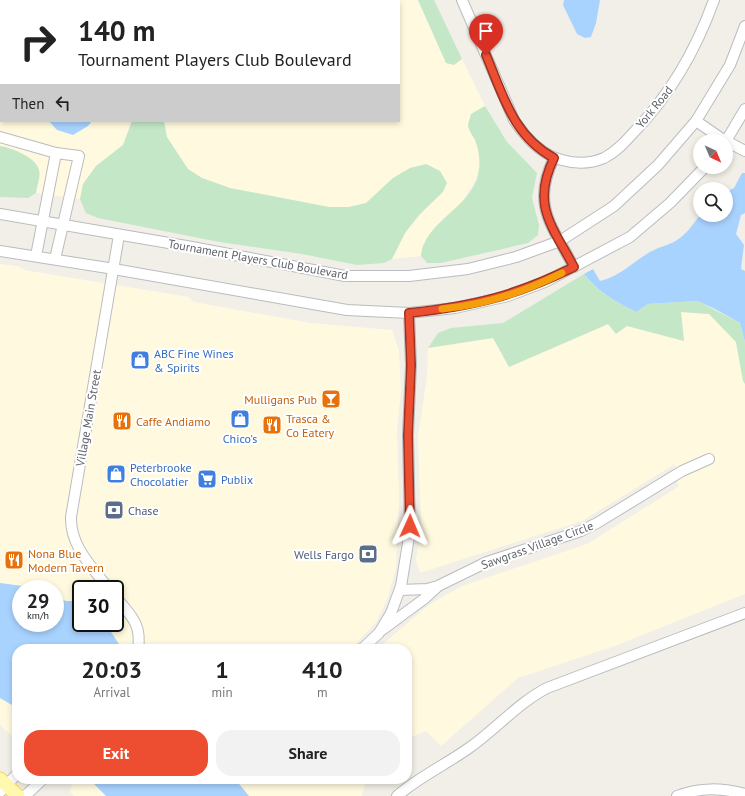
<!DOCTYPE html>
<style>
body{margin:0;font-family:"PT Sans",sans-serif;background:#f2f2f2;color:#222;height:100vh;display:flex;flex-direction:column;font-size:15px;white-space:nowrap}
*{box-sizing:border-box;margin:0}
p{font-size:13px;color:#767676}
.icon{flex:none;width:22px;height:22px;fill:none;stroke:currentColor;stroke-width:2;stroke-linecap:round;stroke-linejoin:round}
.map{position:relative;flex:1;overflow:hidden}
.side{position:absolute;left:12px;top:644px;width:400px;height:140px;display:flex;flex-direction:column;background:#fff;border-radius:16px;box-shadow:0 2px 6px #0003}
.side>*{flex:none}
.guide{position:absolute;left:0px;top:0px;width:400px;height:122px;box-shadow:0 2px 6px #0003;background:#fff;color:#222;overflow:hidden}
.needle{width:26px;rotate:136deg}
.tools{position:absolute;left:693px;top:134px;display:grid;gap:8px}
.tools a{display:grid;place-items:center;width:40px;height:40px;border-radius:50%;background:#fff;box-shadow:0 2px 6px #0003;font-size:20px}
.speed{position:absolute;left:12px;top:580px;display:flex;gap:8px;font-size:20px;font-weight:700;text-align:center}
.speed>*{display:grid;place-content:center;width:52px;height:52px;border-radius:50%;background:#fff;box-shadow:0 2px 6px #0003;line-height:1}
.speed small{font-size:10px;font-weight:400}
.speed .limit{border:2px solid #111;border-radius:6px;background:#fff;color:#111}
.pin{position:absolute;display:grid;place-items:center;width:34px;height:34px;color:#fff;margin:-41px -17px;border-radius:50% 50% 50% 0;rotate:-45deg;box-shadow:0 0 4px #0007}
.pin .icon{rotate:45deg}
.me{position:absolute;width:44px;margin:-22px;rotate:1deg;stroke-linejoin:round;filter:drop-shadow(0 0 3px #0008)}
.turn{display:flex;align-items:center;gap:14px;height:84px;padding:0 12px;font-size:18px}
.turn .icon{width:52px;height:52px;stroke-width:2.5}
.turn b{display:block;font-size:28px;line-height:34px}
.then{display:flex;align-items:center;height:38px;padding:0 12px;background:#0003;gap:8px;font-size:15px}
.eta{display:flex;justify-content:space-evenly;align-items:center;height:68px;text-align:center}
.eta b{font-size:24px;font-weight:600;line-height:28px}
.primary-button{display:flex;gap:8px;margin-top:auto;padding:8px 12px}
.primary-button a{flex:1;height:46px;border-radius:16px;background:#ed4e31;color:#fff;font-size:16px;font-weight:600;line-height:46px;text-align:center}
.primary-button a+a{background:#f2f2f2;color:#222}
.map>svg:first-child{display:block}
</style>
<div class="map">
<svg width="745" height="796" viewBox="0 0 745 796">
<rect width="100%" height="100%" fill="#f1efe7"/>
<g fill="#fffadf" fill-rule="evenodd">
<path d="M0,0L31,1H1V121H49L57,130L88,126L92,121H132L123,145L96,166L83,184L80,199L36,193L39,171L7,147L0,146Z"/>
<path d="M71,0H418L446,63L454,65L462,59L485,106L471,114L468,125L477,144L480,163L476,180L462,202L433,230L422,247L421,256L392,259L405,233L447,183L440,171L426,164L393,178L366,203L349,207H329L230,188L202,178L188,169L166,137L164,121H399V1Z"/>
<path d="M0,264L18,266L24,270L189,297L194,302L311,323L392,330L399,351L401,390L397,430L399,498L396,568L388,597L377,621L351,649H17V741L0,725ZM21,589H55V623H21ZM81,589H115V623H81Z"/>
<path d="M681,312L709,314L736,342L743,381L745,384V594L615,646L518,678L441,746L426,731L407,739V649H377L430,604L462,586L587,544L678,487L675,464L582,521L420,573L416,560L421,528L418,437L427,376L428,348L493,338L509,367L609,324L627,326L684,341Z"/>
<path d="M73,779H366L362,796H74L70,792Z"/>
</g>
<g fill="#c4e8c7">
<path d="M418,0H434L462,59L454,65L446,63Z"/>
<path d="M485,106L507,142L537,173L532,198L539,225L538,235L528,243L441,263H427L421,256C424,223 466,210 477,179C481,166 480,153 475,140C473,136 469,131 468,126C468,123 470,118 471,114Z"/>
<path d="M132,121H164L167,137L188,169L202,178L230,188L329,207H349L366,203L393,178L410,168L426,164L440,171L447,183L443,192L418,216L405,233L392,259L384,263L357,265L302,254L219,242L98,218L86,213L80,199L83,184L96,166L123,145Z"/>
<path d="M0,146C12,148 36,157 39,170C41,176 37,186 36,193L28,198L0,197Z"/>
<path d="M584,274C598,293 615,301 636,312L648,304L697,301L740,323L745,342V384L743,381L736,342L709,314L681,312L684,341L627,326L616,334L608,324L509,367L493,338L428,348L438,333L451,328L503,323Z"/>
</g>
<g fill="#a9d3ff">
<path d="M564,0H600L596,23L591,37L585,38L577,34L563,5Z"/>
<path d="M49,121H92L88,126L73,135L57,130Z"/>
<path d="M742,173H745V213L741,215L736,234L744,245L741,269L745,271V342L740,323L715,309L697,301L648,304L636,312C615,301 599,293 584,274L593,269L600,281C622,276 635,259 654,250C661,246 670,245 677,240C686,235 694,223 700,215H726V192L734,188Z"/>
<path d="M0,583L45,589H21V623H55V596L66,601H81V623H105L119,644L117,649H17V708L0,698Z"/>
<path d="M92,779H235L249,796H106L94,784Z"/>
</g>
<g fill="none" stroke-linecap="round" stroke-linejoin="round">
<defs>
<g id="minor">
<path d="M462,0L514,120C526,138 541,155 562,160C576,164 590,164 604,158C616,152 625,142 634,132C671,94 696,50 714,0"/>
<path d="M696,121L725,141"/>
<path d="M0,137L56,153L79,156L55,259"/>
<path d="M726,141L745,109"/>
<path d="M726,141L745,151"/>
<path d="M554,158C531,205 552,226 574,267"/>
<path d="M0,214L192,247L345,276H409L468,269L516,257L560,241L614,206L658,165L696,121L730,65L745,26"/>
<path d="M0,251L108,268L347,310L409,313L455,308L508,296L545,282L630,237L670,203L705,167"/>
<path d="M36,256L56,153"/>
<path d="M109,589C92,567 70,546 71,517L119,235"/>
<path d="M400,590L427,589L438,586L487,562L581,531L597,523L682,471L709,459"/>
<path d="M115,596C130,615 142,623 138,649"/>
<path d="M382,630L424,599L437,587"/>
<path d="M362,649L379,633L391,613L401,586L410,531L408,435L411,365L409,313"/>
<path d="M0,792L17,774"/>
<path d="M25,796L43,779"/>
<path d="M397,796C419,777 445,765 469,748C495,730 518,703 547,688L745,613"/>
<path d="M677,796C701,787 721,788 745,794"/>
</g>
<path id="major" d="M0,779L18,796"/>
</defs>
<use href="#minor" stroke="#b9bcc1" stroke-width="12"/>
<use href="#major" stroke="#f5d65c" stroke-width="15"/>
<use href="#minor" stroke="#fff" stroke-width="10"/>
<use href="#major" stroke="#fff8ae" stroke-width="13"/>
</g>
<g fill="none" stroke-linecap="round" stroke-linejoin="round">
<defs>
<path id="route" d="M410,526L408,435L411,365L409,313C474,306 515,296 574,267C552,226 531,205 554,158C513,136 503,95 486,55"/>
</defs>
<use href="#route" stroke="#9a3320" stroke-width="10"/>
<use href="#route" stroke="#ed4e31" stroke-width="7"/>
<path stroke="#f59e0b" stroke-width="7" d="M442,309C484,305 524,292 562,273"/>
</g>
<defs>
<symbol id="shop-square" viewBox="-11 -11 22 22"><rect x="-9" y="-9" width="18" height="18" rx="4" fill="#3f7fe0" stroke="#fff"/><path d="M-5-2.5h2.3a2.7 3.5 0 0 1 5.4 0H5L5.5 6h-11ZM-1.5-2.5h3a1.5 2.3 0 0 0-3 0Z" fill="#fff"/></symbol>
<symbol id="bar-square" viewBox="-11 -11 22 22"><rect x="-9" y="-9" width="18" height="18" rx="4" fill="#e8710a" stroke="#fff"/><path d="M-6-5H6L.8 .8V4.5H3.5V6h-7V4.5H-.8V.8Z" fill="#fff"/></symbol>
<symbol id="restaurant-square" viewBox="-11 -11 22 22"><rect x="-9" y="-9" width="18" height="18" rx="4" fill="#e8710a" stroke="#fff"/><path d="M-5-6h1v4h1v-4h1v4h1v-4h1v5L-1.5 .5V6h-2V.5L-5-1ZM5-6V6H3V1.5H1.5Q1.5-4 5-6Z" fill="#fff"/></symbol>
<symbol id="supermarket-square" viewBox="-11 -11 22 22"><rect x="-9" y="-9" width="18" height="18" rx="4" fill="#3f7fe0" stroke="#fff"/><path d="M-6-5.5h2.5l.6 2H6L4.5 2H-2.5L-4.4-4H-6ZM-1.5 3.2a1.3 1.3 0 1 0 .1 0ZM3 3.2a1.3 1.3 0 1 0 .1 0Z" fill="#fff"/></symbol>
<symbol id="bank-square" viewBox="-11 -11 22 22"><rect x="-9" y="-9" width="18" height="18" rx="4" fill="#5c6f8a" stroke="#fff"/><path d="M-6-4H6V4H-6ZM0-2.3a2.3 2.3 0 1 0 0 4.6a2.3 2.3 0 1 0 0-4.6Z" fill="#fff"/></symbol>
</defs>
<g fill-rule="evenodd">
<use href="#shop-square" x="129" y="349" width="22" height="22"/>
<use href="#bar-square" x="320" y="388" width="22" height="22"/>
<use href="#shop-square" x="229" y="408" width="22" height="22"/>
<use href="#restaurant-square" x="111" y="410" width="22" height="22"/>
<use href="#restaurant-square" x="261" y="414" width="22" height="22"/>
<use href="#shop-square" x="105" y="463" width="22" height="22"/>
<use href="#supermarket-square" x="196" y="468" width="22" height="22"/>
<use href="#bank-square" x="103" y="499" width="22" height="22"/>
<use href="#bank-square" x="357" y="543" width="22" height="22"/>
<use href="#restaurant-square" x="3" y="549" width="22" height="22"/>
</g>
<g text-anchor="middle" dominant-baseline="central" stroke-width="4" stroke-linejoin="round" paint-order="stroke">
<g font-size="12" fill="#5e6268" stroke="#fff">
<text transform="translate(654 107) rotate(-51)">York Road</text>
<text transform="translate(258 259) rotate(10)">Tournament Players Club Boulevard</text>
<text transform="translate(88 418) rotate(-80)">Village Main Street</text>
<text transform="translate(537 545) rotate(-20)">Sawgrass Village Circle</text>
</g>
<g font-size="12" fill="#366cbe" stroke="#fff" text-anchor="start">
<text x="154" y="353">ABC Fine Wines<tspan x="154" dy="14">&amp; Spirits</tspan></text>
<text x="240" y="438" text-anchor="middle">Chico's</text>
<text x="130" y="467">Peterbrooke<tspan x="130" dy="14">Chocolatier</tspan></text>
<text x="221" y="479">Publix</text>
</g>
<g font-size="12" fill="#c56008" stroke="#fff" text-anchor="start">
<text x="317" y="399" text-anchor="end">Mulligans Pub</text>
<text x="286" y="418">Trasca &amp;<tspan x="286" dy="14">Co Eatery</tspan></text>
<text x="136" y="421">Caffe Andiamo</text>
<text x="28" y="553">Nona Blue<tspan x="28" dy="14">Modern Tavern</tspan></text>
</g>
<g font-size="12" fill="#4e5e75" stroke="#fff" text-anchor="start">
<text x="128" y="510">Chase</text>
<text x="354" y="554" text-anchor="end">Wells Fargo</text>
</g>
</g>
</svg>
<div class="tools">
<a><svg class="needle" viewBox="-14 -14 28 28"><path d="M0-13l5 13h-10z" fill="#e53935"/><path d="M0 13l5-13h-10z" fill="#767676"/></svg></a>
<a><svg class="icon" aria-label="search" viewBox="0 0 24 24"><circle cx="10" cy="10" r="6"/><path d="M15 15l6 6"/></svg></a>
</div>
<div class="speed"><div>29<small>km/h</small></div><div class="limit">30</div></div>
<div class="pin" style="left:486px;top:55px;background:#d93025"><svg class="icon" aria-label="arrive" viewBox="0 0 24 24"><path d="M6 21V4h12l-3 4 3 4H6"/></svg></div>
<svg class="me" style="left:410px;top:526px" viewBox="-20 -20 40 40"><path d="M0-17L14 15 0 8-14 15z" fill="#ed4e31" stroke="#fff" stroke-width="4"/></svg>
<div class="guide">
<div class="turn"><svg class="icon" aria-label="right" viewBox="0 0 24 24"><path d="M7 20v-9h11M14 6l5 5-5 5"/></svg><div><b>140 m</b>Tournament Players Club Boulevard</div></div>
<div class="then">Then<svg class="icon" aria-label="left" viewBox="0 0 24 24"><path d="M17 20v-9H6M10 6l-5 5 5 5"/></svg></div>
</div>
<section class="side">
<div class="eta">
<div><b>20:03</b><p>Arrival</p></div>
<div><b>1</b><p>min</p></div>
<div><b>410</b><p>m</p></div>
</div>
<div class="primary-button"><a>Exit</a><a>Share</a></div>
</section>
</div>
